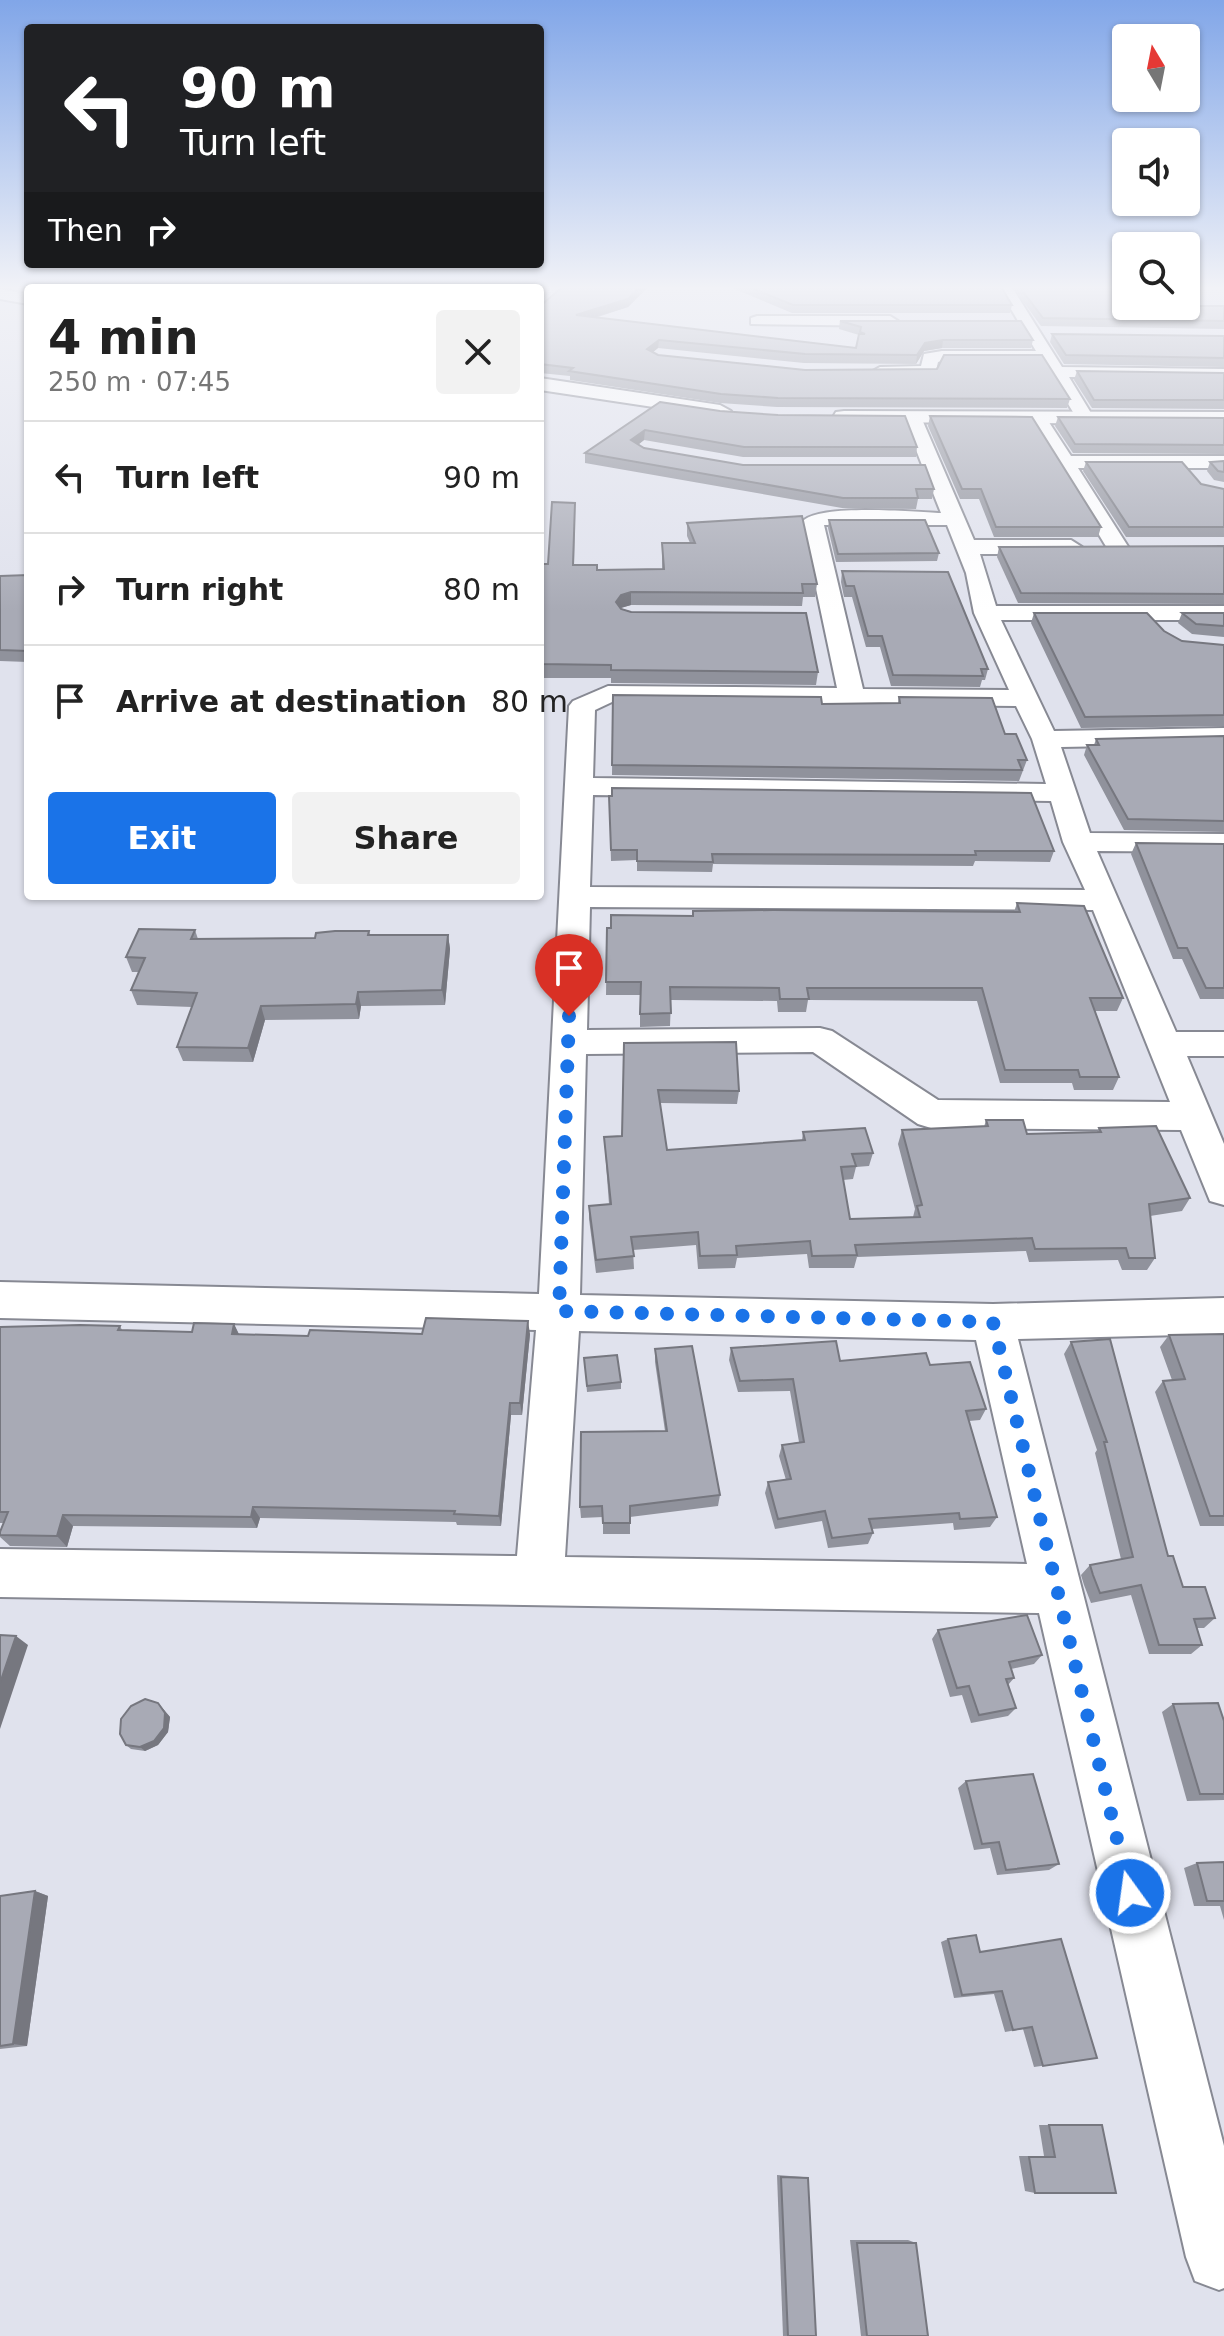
<!DOCTYPE html>
<meta charset="utf-8">
<style>
body{margin:0;font-family:"DejaVu Sans",sans-serif;background:#f2f2f2;color:#222;height:100vh;display:flex;flex-direction:column;font-size:30px;white-space:nowrap}
*{box-sizing:border-box;margin:0}
p{font-size:26px;color:#767676}
.icon{flex:none;width:44px;height:44px;fill:none;stroke:currentColor;stroke-width:2;stroke-linecap:round;stroke-linejoin:round}
.map{position:relative;flex:1;overflow:hidden}
.drawer{position:absolute;left:24px;top:284px;width:520px;height:616px;display:flex;flex-direction:column;background:#fff;border-radius:8px;box-shadow:0 2px 6px #0004}
.drawer>*{flex:none}
.banner{position:absolute;left:24px;top:24px;width:520px;height:244px;border-radius:8px;box-shadow:0 2px 6px #0004;background:#202124;color:#fff;overflow:hidden}
.needle{width:52px;rotate:350deg}
.controls{position:absolute;left:1112px;top:24px;display:grid;gap:16px}
.controls a{display:grid;place-items:center;width:88px;height:88px;border-radius:8px;background:#fff;box-shadow:0 2px 6px #0004;font-size:40px}
.pin{position:absolute;display:grid;place-items:center;width:68px;height:68px;color:#fff;margin:-82px -34px;border-radius:50% 50% 50% 0;rotate:-45deg;box-shadow:0 0 8px #0007}
.pin .icon{rotate:45deg}
.me{position:absolute;width:88px;margin:-44px;rotate:346deg;stroke-linejoin:round;filter:drop-shadow(0 0 6px #0008)}
.turn{display:flex;align-items:center;gap:28px;height:168px;padding:0 24px;font-size:36px}
.turn .icon{width:104px;height:104px;stroke-width:2.5}
.turn b{display:block;font-size:56px;line-height:68px}
.then{display:flex;align-items:center;height:76px;padding:0 24px;background:#0003;gap:16px;font-size:30px}
.round{display:grid;place-items:center;flex:none;width:84px;height:84px;border-radius:8px;background:#f2f2f2}
.overview{display:flex;align-items:center;justify-content:space-between;height:136px;padding:0 24px}
h1{font-size:48px;font-weight:600;line-height:60px}
.cta{display:flex;gap:16px;margin-top:auto;padding:16px 24px}
.cta a{flex:1;height:92px;border-radius:8px;background:#1a73e8;color:#fff;font-size:32px;font-weight:600;line-height:92px;text-align:center}
.cta a+a{background:#f2f2f2;color:#222}
ul{padding:0;list-style:none}
li{display:flex;align-items:center;gap:24px;height:112px;padding:0 24px;border-top:2px solid #e0e0e0}
li div{flex:1}
li b{display:block;font-size:30px}
li em{font-style:normal}
.map>svg:first-child{display:block}
</style>
<div class="map">
<svg width="1224" height="2336" viewBox="0 0 1224 2336">
<rect width="100%" height="100%" fill="#e0e2ed"/>
<g fill="none" stroke-linecap="round" stroke-linejoin="round">
<defs>
<g id="street">
<path d="M1008,285L1013,289L1062,367L1224,369V379L1069,377L1094,418L1085,424L1079,422L1042,361H942L938,362L935,375L929,376L880,377L871,372L880,367L921,366L924,354L942,351H1036L999,289Z"/>
<path d="M757,316H890L898,321L890,326L751,324V318Z"/>
<path d="M912,412L921,417L974,540H1071L1082,547L1071,554H980L996,606H1224V620H1001L1054,731L1224,728V744L1061,747L1090,833L1224,834V852L1097,851L1176,1032H1224V1056H1187L1224,1144V1205L1210,1201L1181,1130L931,1128L918,1124L813,1052L586,1054L580,1295L993,1304L1224,1298V1334L1018,1339L1224,2146V2288L1219,2290L1195,2281L1186,2257L1039,1613L0,1597V1549L517,1556L536,1330L0,1318V1282L539,1294L569,706L573,701L608,686L837,688L802,522C818,503 914,512 941,513L903,417ZM824,525H947L966,573L974,613L1009,690L863,689ZM612,702L1016,706L1032,739L1046,784L593,778L595,710ZM593,795L1051,801L1063,842L1085,890L590,887ZM590,907L1093,910L1170,1102L938,1100L832,1031L820,1028L587,1030ZM579,1331L976,1340L1027,1564L565,1557Z"/>
<path d="M1037,412L1043,413L1071,456H1224V468H1078L1129,548L1126,553H1110L1028,417Z"/>
</g>
<g id="secondary">
<path d="M0,289L28,294V304L0,299Z"/>
<path d="M540,378L720,405L731,411L720,417L540,390Z"/>
<path d="M844,411L1224,412V424L836,422L833,417L836,412Z"/>
</g>
</defs>
<use href="#street" stroke="#878993" stroke-width="4"/>
<use href="#secondary" stroke="#878993" stroke-width="4"/>
<use href="#street" fill="#fff" fill-rule="evenodd"/>
<use href="#secondary" fill="#fff" fill-rule="evenodd"/>
</g>
<g fill="#90929c">
<path d="M63,285H332L327,288H81Z"/>
<path d="M565,285H650L628,307L595,318L856,348L859,335L839,329L840,321L1033,340L1031,348H942L924,351L916,364L804,363L658,348L653,352L658,355L1070,399L1067,408L777,407L720,403L570,380V376L540,373V306Z"/>
<path d="M725,285H1003L1001,286L1012,305L1010,313H792Z"/>
<path d="M1011,285H1126V306H1224V329L1041,326Z"/>
<path d="M1052,334L1224,336V367L1064,364L1050,342Z"/>
<path d="M1077,371L1224,373V409L1092,408L1074,380Z"/>
<path d="M660,402L917,447L916,457H743L644,440L638,445L644,448L743,465L934,489L932,499H918L916,509L842,508L585,463V453Z"/>
<path d="M930,416L1101,527L1098,537H994L979,499H960L928,426Z"/>
<path d="M1058,417L1224,418V454L1073,453L1055,426Z"/>
<path d="M1224,461V482L1214,480L1207,471L1210,462Z"/>
<path d="M1086,462L1224,489V537H1126L1083,471Z"/>
<path d="M575,503L574,565L597,570L662,569V543H690L687,536V523L817,584L815,597H803L802,606L631,605L620,608L818,672L816,685L611,683V678H540V564H548Z"/>
<path d="M829,520L939,553L937,561L836,562L828,528Z"/>
<path d="M1224,546V604L1018,603L997,557L999,547Z"/>
<path d="M842,571L988,669L985,680H982L980,687L891,686L880,647H866L852,597H844L841,582Z"/>
<path d="M28,575V662L0,661V576Z"/>
<path d="M1034,613L1164,631L1182,641L1224,645V726L1081,728L1031,623Z"/>
<path d="M1182,613H1224V637L1192,634L1178,623Z"/>
<path d="M613,695L822,704L898,703L899,697L1005,734L1027,760L1019,781L612,775Z"/>
<path d="M1224,736V832L1124,830L1084,755L1087,745H1094L1096,739Z"/>
<path d="M609,796L1054,851L1050,862L975,861L973,866L713,864L712,872L637,871V860L611,861Z"/>
<path d="M1136,843L1224,844V999H1200L1182,959H1173L1131,854Z"/>
<path d="M1017,903L1123,998L1117,1011H1094L1119,1077L1113,1090H1074L1072,1083H1000L977,1001L808,1000L806,1012H778L777,1001L671,1000L670,1026L640,1027V995H606L607,928L692,916L1014,912Z"/>
<path d="M195,930L198,939L315,938L369,931L370,935H448L450,949L445,1005L361,1006L359,1019L265,1020L253,1062L183,1061L177,1047L192,1007L137,1005L131,990L139,972H132L126,957Z"/>
<path d="M624,1043L739,1091L737,1104L660,1103L667,1150L802,1140L803,1132L873,1153L869,1166L856,1167L853,1179L843,1180L850,1219L913,1217L915,1209L898,1144L902,1130L984,1127L986,1120L1027,1134L1097,1132L1099,1128L1190,1198L1182,1211L1150,1216L1155,1258L1147,1270H1122L1118,1260L1029,1262L1026,1251L857,1257L854,1268H809L807,1254L737,1258L735,1268L698,1269L696,1245L633,1250L634,1269L596,1273L589,1219V1206L609,1204L604,1137L622,1136Z"/>
<path d="M234,1324L239,1334L308,1336L422,1334H530L522,1415H511L501,1526L457,1525L456,1522L260,1518L257,1528L73,1526L67,1547L10,1546L0,1537V1532L4,1523H0V1327L120,1326L122,1330L192,1332Z"/>
<path d="M1224,1334V1526H1200L1155,1392L1163,1381L1172,1380L1160,1347L1169,1335Z"/>
<path d="M1071,1342L1183,1587L1215,1618L1204,1628H1197L1202,1645L1191,1654H1149L1131,1595L1091,1603L1084,1585L1081,1575L1090,1565L1121,1559L1095,1453L1097,1450L1064,1354Z"/>
<path d="M731,1348L840,1361L930,1365L986,1409L980,1420L969,1421L997,1517L990,1527L954,1530L953,1523L872,1529L873,1533L868,1544L828,1548L822,1521L775,1529L765,1493L768,1482L786,1480L779,1456L782,1445L799,1442L790,1391L738,1392L729,1360Z"/>
<path d="M655,1349L720,1495L718,1506L630,1517V1534H603V1517L581,1518L580,1507L665,1431L655,1362Z"/>
<path d="M584,1358L621,1382V1389L587,1392Z"/>
<path d="M938,1630L1042,1655L1034,1664L1011,1669L1014,1678L1008,1685L1016,1708L1008,1716L971,1723L962,1695L950,1697L932,1639Z"/>
<path d="M158,1703L170,1717L168,1732L158,1745L145,1751L131,1749L126,1745Z"/>
<path d="M1173,1704L1224,1721V1800L1187,1801L1162,1712Z"/>
<path d="M966,1781L1059,1864L1049,1870L997,1875L990,1848L974,1850L958,1788Z"/>
<path d="M1224,1862V1920L1220,1906H1194L1184,1868L1197,1863Z"/>
<path d="M35,1891L48,1896L27,2046L0,2049V1896Z"/>
<path d="M948,1939L980,1952L1097,2058L1034,2067L1023,2029L1005,2032L994,1994L954,1998L941,1942Z"/>
<path d="M1039,2125H1102L1035,2193L1025,2191L1019,2156H1044Z"/>
<path d="M777,2175L803,2177L808,2178L816,2336H783Z"/>
<path d="M850,2240H908L916,2243L928,2336H861Z"/>
</g>
<g fill="#76777f">
<path d="M320,285H332L327,288H315Z"/>
<path d="M642,285H650L628,307L576,323V315Z"/>
<path d="M659,340L658,348L647,357V349Z"/>
<path d="M943,340L942,348L924,351L916,364L917,355L925,343Z"/>
<path d="M645,430L644,440L631,450V440Z"/>
<path d="M631,592V605L621,608L616,602L621,595Z"/>
<path d="M448,935L450,949L445,1005L442,990Z"/>
<path d="M358,992L361,1006L359,1019L356,1004Z"/>
<path d="M261,1006L265,1020L253,1062L248,1048Z"/>
<path d="M528,1321L530,1334L522,1415L520,1403Z"/>
<path d="M234,1324L240,1337L232,1334Z"/>
<path d="M510,1403L511,1415L501,1526L499,1516Z"/>
<path d="M253,1507L260,1518L257,1528L251,1517Z"/>
<path d="M63,1515L73,1526L67,1547L57,1536Z"/>
<path d="M16,1636L28,1645L0,1729V1683Z"/>
<path d="M158,1703L170,1717L168,1732L158,1745L145,1751L140,1747Z"/>
<path d="M35,1891L48,1896L27,2046L13,2044Z"/>
</g>
<g fill="#a8aab5" stroke="#76777f" stroke-width="2">
<path d="M98,285H320L315,288H116Z"/>
<path d="M565,285H642L628,299L576,315L856,348L859,334H865L860,332L861,327L840,321H1021L1033,340H943L925,343L917,355L805,354L659,340L647,349L658,355L805,370L937,369L944,355H1042L1070,399L778,398L721,394L569,371L573,368L540,364V306Z"/>
<path d="M744,285H1000L1012,305H793Z"/>
<path d="M1018,285H1126V306H1224V321L1043,318Z"/>
<path d="M1052,334L1224,336V358L1066,355Z"/>
<path d="M1077,371L1224,373V400H1094Z"/>
<path d="M660,402L720,411L778,415L905,416L917,447H744L645,430L631,440L644,448L743,465H925L934,489H916L918,498H843L585,453Z"/>
<path d="M930,416L1032,417L1101,527H996L981,489H962Z"/>
<path d="M1058,417L1224,418V445L1075,444Z"/>
<path d="M1224,461V472L1218,471L1210,462Z"/>
<path d="M1086,462H1182L1201,484L1224,489V527H1129Z"/>
<path d="M552,502L575,503L573,565H597V570L664,569L662,543H695L687,523L802,516L817,584H802L803,593L631,592L621,595L616,602L621,609L631,612L806,613L818,672L611,670V665L540,664V564H548Z"/>
<path d="M829,520H925L939,553L838,554Z"/>
<path d="M1224,546V594L1021,593L999,547Z"/>
<path d="M842,571L948,572L988,669H981L983,676L893,675L882,636H868L854,586H846Z"/>
<path d="M28,575V651L0,650V576Z"/>
<path d="M1034,613H1147L1164,631L1182,641L1224,645V715L1085,717Z"/>
<path d="M1182,613H1224V626L1196,624Z"/>
<path d="M613,695L821,697L822,704L900,703L899,697L992,698L1005,734H1016L1027,760H1018L1022,770L612,765Z"/>
<path d="M1224,736V821L1128,819L1087,745H1099L1096,739Z"/>
<path d="M612,788L1031,793L1054,851H975L976,855L712,854L713,862L637,861V850H611L609,796H612Z"/>
<path d="M1136,843L1224,844V988H1206L1187,948H1178Z"/>
<path d="M1017,903L1084,906L1123,998H1090L1119,1077H1080L1078,1070H1005L982,988H807L809,999H780L779,988L670,987L671,1013L640,1014L641,982H606L607,928H611V915L693,916V911L773,910L1020,912Z"/>
<path d="M139,929L195,930L191,939L315,938L316,933L335,931H369L368,935H448L442,990L358,992L356,1004L261,1006L248,1048L177,1047L197,993L131,990L145,958L126,957Z"/>
<path d="M736,1042L739,1091L658,1090L667,1150L805,1140L803,1132L865,1128L873,1153L852,1154L856,1166L841,1167L850,1219L920,1217L917,1206L922,1205L902,1130L988,1126L986,1120H1023L1027,1134L1101,1132L1099,1128L1156,1126L1190,1198L1149,1204L1155,1258H1129L1126,1248L1035,1249L1032,1238L855,1245L857,1255L812,1256L810,1241L736,1246L737,1255L700,1256L698,1232L631,1237L634,1256L596,1260L589,1206L611,1204L604,1137L622,1136L624,1043Z"/>
<path d="M426,1318L528,1321L520,1403H510L499,1516L454,1514L455,1511L253,1507L251,1517L63,1515L57,1536L0,1535V1532L8,1512H0V1327L80,1325L120,1326L118,1330L192,1332L194,1323L234,1324L232,1334L308,1336L310,1330L422,1334Z"/>
<path d="M1224,1334V1516H1210L1163,1381L1185,1379L1169,1335Z"/>
<path d="M1110,1339L1168,1556H1173L1183,1587H1205L1215,1618L1194,1619L1202,1645H1159L1141,1585L1100,1593L1093,1575L1090,1565L1133,1557L1104,1442H1107L1071,1342Z"/>
<path d="M836,1341L840,1361L926,1353L930,1365L970,1362L986,1409L966,1411L997,1517L960,1519L959,1513L869,1519L873,1533L832,1538L825,1511L778,1519L768,1482L791,1479L782,1445L804,1442L793,1379L740,1381L731,1348Z"/>
<path d="M692,1346L720,1495L630,1506V1523H603L602,1506L580,1507L581,1432L667,1431L655,1349Z"/>
<path d="M617,1355L621,1382L587,1386L584,1358Z"/>
<path d="M1027,1615L1042,1655L1009,1662L1014,1678L1006,1679L1016,1708L979,1715L969,1686L957,1688L938,1630Z"/>
<path d="M0,1635L16,1636L0,1683Z"/>
<path d="M145,1699L158,1703L165,1713L164,1728L154,1741L140,1747L126,1745L120,1734L121,1719L131,1706Z"/>
<path d="M1218,1703L1224,1721V1794H1200L1173,1704Z"/>
<path d="M1033,1774L1059,1864L1006,1870L999,1842L982,1844L966,1781Z"/>
<path d="M1224,1862V1901H1207L1197,1863Z"/>
<path d="M35,1891L13,2044L0,2046V1896Z"/>
<path d="M976,1935L980,1952L1061,1939L1097,2058L1043,2066L1032,2027L1013,2030L1002,1991L962,1995L948,1939Z"/>
<path d="M1049,2125H1102L1116,2193H1035L1029,2157H1055Z"/>
<path d="M781,2177L808,2178L816,2336H788Z"/>
<path d="M857,2243H916L928,2336H867Z"/>
</g>
<linearGradient id="sky" x2="0" y2="1"><stop stop-color="#81a6e8"/><stop offset="0.47" stop-color="#f1f2f7"/><stop offset="1" stop-color="#f1f2f7" stop-opacity="0"/></linearGradient>
<rect width="1224" height="612" fill="url(#sky)"/>
<g fill="none" stroke-linecap="round" stroke-linejoin="round">
<path stroke="#1a73e8" stroke-width="14" stroke-dasharray="0 25.2" d="M569,1016L559,1311L993,1322L1130,1893"/>
</g>
</svg>
<div class="controls">
<a><svg class="needle" viewBox="-14 -14 28 28"><path d="M0-13l5 13h-10z" fill="#e53935"/><path d="M0 13l5-13h-10z" fill="#767676"/></svg></a>
<a><svg class="icon" aria-label="sound" viewBox="0 0 24 24"><path d="M4 9h4l5-4v14l-5-4H4zM17 9q2 3 0 6"/></svg></a>
<a><svg class="icon" aria-label="search" viewBox="0 0 24 24"><circle cx="10" cy="10" r="6"/><path d="M15 15l6 6"/></svg></a>
</div>
<div class="pin" style="left:569px;top:1016px;background:#d93025"><svg class="icon" aria-label="arrive" viewBox="0 0 24 24"><path d="M6 21V4h12l-3 4 3 4H6"/></svg></div>
<svg class="me" style="left:1130px;top:1893px" viewBox="-20 -20 40 40"><circle r="17" fill="#1a73e8" stroke="#fff" stroke-width="3"/><path d="M0-11L8 9 0 5-8 9z" fill="#fff"/></svg>
<div class="banner">
<div class="turn"><svg class="icon" aria-label="left" viewBox="0 0 24 24"><path d="M17 20v-9H6M10 6l-5 5 5 5"/></svg><div><b>90 m</b>Turn left</div></div>
<div class="then">Then<svg class="icon" aria-label="right" viewBox="0 0 24 24"><path d="M7 20v-9h11M14 6l5 5-5 5"/></svg></div>
</div>
<section class="drawer">
<div class="overview"><div><h1>4 min</h1><p>250 m · 07:45</p></div><a class="round"><svg class="icon" aria-label="close" viewBox="0 0 24 24"><path d="M6 6l12 12M18 6L6 18"/></svg></a></div>
<ul>
<li><svg class="icon" aria-label="left" viewBox="0 0 24 24"><path d="M17 20v-9H6M10 6l-5 5 5 5"/></svg><div><b>Turn left</b></div><em>90 m</em></li>
<li><svg class="icon" aria-label="right" viewBox="0 0 24 24"><path d="M7 20v-9h11M14 6l5 5-5 5"/></svg><div><b>Turn right</b></div><em>80 m</em></li>
<li><svg class="icon" aria-label="arrive" viewBox="0 0 24 24"><path d="M6 21V4h12l-3 4 3 4H6"/></svg><div><b>Arrive at destination</b></div><em>80 m</em></li>
</ul>
<div class="cta"><a>Exit</a><a>Share</a></div>
</section>
</div>
